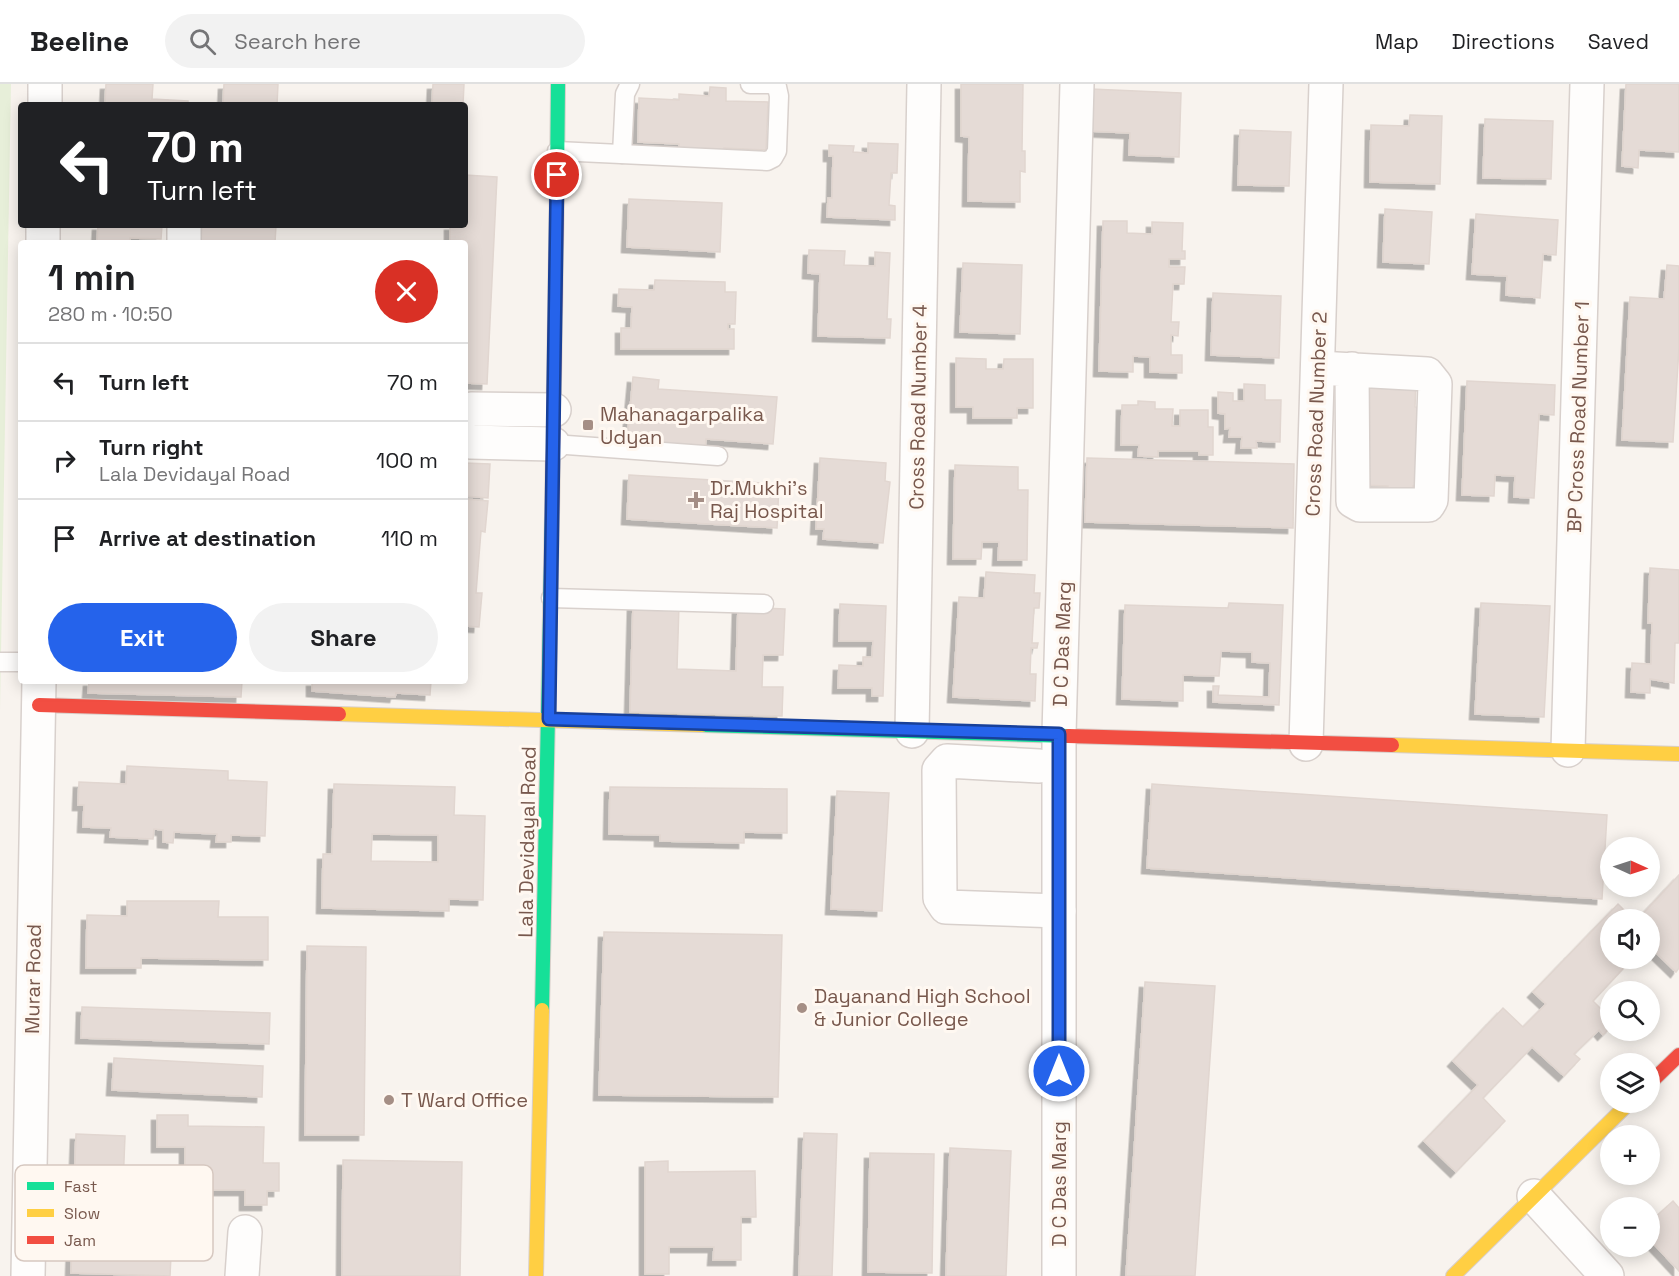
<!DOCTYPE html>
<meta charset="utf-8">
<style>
body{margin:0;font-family:"Space Grotesk",sans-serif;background:#f2f2f2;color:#202124;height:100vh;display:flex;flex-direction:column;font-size:22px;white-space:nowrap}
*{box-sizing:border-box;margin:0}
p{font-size:20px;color:#757577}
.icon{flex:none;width:33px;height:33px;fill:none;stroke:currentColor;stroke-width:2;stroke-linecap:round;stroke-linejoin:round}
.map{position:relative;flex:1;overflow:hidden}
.sheet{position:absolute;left:18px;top:156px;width:450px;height:444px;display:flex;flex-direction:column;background:#fff;border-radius:6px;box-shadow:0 3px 15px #0003}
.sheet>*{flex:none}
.banner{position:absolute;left:18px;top:18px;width:450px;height:126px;border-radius:6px;box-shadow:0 3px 15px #0003;background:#202124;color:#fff;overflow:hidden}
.needle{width:39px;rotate:93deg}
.controls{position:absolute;left:1600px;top:753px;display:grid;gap:12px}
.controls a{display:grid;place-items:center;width:60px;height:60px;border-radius:50%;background:#fff;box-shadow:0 3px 15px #0003;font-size:30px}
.pin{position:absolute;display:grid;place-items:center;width:51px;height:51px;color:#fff;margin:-26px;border:3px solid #fff;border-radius:50%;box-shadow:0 2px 6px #0007}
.me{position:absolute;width:66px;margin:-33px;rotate:0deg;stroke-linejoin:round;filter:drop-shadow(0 0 4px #0008)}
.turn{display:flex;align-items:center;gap:21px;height:126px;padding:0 30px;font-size:27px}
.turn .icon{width:78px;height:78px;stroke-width:2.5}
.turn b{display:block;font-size:42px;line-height:51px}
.round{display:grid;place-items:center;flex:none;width:63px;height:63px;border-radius:32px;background:#f2f2f2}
.headline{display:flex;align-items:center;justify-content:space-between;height:102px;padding:0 30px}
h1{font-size:36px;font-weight:700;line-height:45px}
.action{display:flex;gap:12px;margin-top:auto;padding:12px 30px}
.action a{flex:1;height:69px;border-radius:36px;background:#2563eb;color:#fff;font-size:24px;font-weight:700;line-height:69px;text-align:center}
.action a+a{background:#f2f2f2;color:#202124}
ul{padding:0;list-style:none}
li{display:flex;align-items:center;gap:18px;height:78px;padding:0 30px;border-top:2px solid #e0e0e0}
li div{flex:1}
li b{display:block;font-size:22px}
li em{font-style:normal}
header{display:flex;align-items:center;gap:36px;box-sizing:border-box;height:84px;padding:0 30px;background:#fff;border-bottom:2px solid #e0e0e0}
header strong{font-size:28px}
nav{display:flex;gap:33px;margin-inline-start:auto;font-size:21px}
.search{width:420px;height:54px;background:#f2f2f2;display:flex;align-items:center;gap:15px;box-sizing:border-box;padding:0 21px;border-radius:33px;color:#757577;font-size:22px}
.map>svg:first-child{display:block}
</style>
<header>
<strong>Beeline</strong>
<div class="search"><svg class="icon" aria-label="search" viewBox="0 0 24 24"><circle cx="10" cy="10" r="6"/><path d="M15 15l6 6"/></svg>Search here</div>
<nav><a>Map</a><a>Directions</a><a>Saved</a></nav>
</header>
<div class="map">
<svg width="1679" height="1192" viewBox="0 0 1679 1192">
<defs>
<filter id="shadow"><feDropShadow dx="-5.5" dy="5.5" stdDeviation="0" flood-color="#0004"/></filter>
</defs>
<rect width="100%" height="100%" fill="#f8f3ee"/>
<path fill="#e7efd9" d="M0,0H11L0,627Z"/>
<g fill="#e5dbd6" stroke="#e1d6d0" stroke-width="1.5" fill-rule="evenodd" filter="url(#shadow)">
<path d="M106,0H153L152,15L188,17V21H105Z"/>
<path d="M224,0H278L277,21H223Z"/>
<path d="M433,0H464L463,21H432Z"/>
<path d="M961,0H1023L1022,67H1025V88L1020,87V118L968,117L969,53L961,52Z"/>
<path d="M1626,0H1679V68L1639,66L1638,84L1622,82Z"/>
<path d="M710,3L726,4V17L768,18L766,66L724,64V68L679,66V60L638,58L639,14L679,16V10L709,12Z"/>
<path d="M1091,5L1181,9L1179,73L1129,71L1130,49L1089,47Z"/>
<path d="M1410,31L1442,32L1440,100L1370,98L1371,41L1409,42Z"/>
<path d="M1485,35L1553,37L1551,95L1483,94Z"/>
<path d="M1240,46L1291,48L1289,102L1238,101Z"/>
<path d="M868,59L898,60L897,89H891L889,121L895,122V136L827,133L828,114H832L833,72H829V61L854,62L853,68L868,69Z"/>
<path d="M465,91L497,93L487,300L465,299V159H450V141H465Z"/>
<path d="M629,115L722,119L720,168L627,163Z"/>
<path d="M1385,125L1432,128L1429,180L1383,178Z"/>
<path d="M1476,130L1558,136L1556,171L1543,170L1540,214L1506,211L1507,192L1472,190Z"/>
<path d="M1103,137H1127V149L1152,150V138L1183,139L1182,167H1185V175H1169V183H1185L1184,200H1173L1171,238H1179L1178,252L1171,251V271H1182V289L1150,288V273L1133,272V288L1099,287Z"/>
<path d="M98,141H162L161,155L130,154V159H97Z"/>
<path d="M202,141H276L275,159H201Z"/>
<path d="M809,166L845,167L844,181L875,182V168L890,169L887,235H891L890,254L818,252L820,190L808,189Z"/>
<path d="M963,179L1022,181L1020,250L960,248Z"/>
<path d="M1667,181L1679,182V264L1673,358L1622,356L1630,213L1664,215Z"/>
<path d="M655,196L725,198V208H736L735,240H728V245H734V265H621V244H631L632,223L618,222L619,205L654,206Z"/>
<path d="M1213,209L1281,212L1279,274L1211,271Z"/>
<path d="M956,274L986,275V285H1003L1004,275H1033V324H1017V334H973V323H956Z"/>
<path d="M633,293L659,296L658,305L777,313L773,360L706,355L705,364L627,357Z"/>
<path d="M1361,296H1416L1415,323L1420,324L1427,402H1413V417L1388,416V402L1358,401Z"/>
<path d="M1467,297L1555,301L1554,331L1539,330L1534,414L1514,413L1515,392L1495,391L1494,412L1462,411Z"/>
<path d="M1244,300L1265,301V316H1281L1280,358L1256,357L1257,364H1241L1242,353H1229L1230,344L1225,345V330L1218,329V308L1233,309V317H1244Z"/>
<path d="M1138,317L1155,318V325H1173L1172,342H1180V326H1208V343H1213V371H1199V367H1158V373L1138,372L1139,361H1121L1122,321H1138Z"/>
<path d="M820,374L886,379L885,397L890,398L883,459L823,455L824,445H816Z"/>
<path d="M1087,374L1294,380L1293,444L1085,438Z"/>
<path d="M465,379L490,380L488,414L465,412Z"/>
<path d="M955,381L1018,383V406H1028L1027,476H998L999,458H982L981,475H953Z"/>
<path d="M629,391L779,400L777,444L627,435Z"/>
<path d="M465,415L488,417L485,448L481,447L476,509H482L479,543L465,542Z"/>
<path d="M1650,484L1679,486V559H1675L1674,599L1650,595V609L1631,608L1632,579L1651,580L1652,539H1648Z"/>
<path d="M986,488L1035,491L1034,509H1040L1039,524H1034L1032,559H1038L1037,564H1031L1030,590H1036L1035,617L953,613L959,513L984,514Z"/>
<path d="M1229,519L1283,521L1279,621L1213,618V602H1219L1218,611L1269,613L1270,579L1252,578V568L1221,567L1219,592L1183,591V617L1122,615L1125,521L1228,524Z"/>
<path d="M1481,519L1550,522L1544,633L1475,630Z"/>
<path d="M633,520L679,521L677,585L736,587L738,523L785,525L783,571H763L762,603H783L782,632L630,628Z"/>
<path d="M840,520L886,522L883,612H872V604H838L839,581L863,582V573H872L873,557H839Z"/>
<path d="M89,597H242L241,613L88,609Z"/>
<path d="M312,597H431L430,611L396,609L395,613L312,607Z"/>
<path d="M127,682L228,687V696L267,698L265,752L231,751V758H216L217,750L174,748L173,759L163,758V746L154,745L153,755L110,753L111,744L83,743L84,721H78L79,698L126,700Z"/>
<path d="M334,700L455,703L454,731L485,732L483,816L449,815V827L322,824L323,770H332ZM372,750L438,751V778L371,777Z"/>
<path d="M1152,700L1607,731L1602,815L1147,784Z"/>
<path d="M610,703L787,705V749L744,748V759L660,757V751L609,750Z"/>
<path d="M837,707L889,709L882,827L831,825Z"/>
<path d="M1679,791V884L1676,888L1650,863V836H1637Z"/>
<path d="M127,817H219L218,833H268V876L141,874V884H86L87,831L127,832Z"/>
<path d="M1618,820L1634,836H1611V874H1633L1593,917L1611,935V943L1603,951L1599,946L1574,970L1580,975L1564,992L1532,963L1483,1014L1505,1037L1456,1088L1424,1057L1478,1001L1453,977L1503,924L1523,943L1546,920L1533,908Z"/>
<path d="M604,848L782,851L778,1013L599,1011Z"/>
<path d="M307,862L366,863L364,1051H305Z"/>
<path d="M1145,898L1215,902L1195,1192H1126Z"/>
<path d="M82,923L270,929L269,960L81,954Z"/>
<path d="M114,974L263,982L262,1013L112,1006Z"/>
<path d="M157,1031H188V1042L264,1043L263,1079H279V1107H267V1121H245V1106H185V1063H157Z"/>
<path d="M804,1049L837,1050L832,1192H799Z"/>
<path d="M76,1050L125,1052L121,1150L172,1152L170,1192L71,1189Z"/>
<path d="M950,1064L1011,1067L1006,1192H946Z"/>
<path d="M870,1069L934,1070L932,1189L868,1188Z"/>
<path d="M343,1076L462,1078L460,1192H342Z"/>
<path d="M668,1077V1088L755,1087L756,1133H741V1176H713L714,1163H669V1190H645V1078Z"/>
<path d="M1673,1117L1679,1124V1187L1650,1156V1138Z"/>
</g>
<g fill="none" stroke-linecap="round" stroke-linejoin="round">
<defs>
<g id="lane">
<path d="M557,67L767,77L773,74L777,67L779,12L777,3L770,0H750"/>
<path d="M622,70L625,10L630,0"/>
<path d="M553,360L718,372"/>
<path d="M551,514L764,520"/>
<path d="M0,578H21"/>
</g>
<g id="street">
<path d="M45,21V0"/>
<path d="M43,159V141"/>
<path d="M184,159V141"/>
<path d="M1318,284L1427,290L1435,300L1431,416L1428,421H1360L1353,417L1352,285"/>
<path d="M465,328L471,325L554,326"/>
<path d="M465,355L470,358L553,360"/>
<path d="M912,647L924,0"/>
<path d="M1306,660L1326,0"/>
<path d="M1568,666L1587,0"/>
<path d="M1039,682L947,677L939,686L940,814L946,823L1059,827"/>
<path d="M1534,1112L1607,1192"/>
<path d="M28,1192L39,597"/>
<path d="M242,1192L245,1148"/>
<path d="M1059,1192V650L1077,0"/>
</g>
<g id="fast">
<path d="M557,99L558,0"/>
<path d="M702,641L1068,652"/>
<path d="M542,926L552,432"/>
</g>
<g id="slow">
<path d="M339,630L702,641"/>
<path d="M1392,661L1679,670"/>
<path d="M536,1192L542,926"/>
<path d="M1453,1192L1630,1018"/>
</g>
<g id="jam">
<path d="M552,432L557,99"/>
<path d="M39,621L339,630"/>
<path d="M1068,652L1392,661"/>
<path d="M1650,999L1679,971"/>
</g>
</defs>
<use href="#lane" stroke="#d8d0cc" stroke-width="21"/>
<use href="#street" stroke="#d8d0cc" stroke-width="36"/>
<use href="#fast" stroke="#d8cfca" stroke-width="16"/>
<use href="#slow" stroke="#d8cfca" stroke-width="16"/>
<use href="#jam" stroke="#d8cfca" stroke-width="16"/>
<use href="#lane" stroke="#fefdfc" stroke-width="18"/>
<use href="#street" stroke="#fefdfc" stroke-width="33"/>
<use href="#fast" stroke="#16e098" stroke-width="14"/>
<use href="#slow" stroke="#ffcf43" stroke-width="14"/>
<use href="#jam" stroke="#f24e42" stroke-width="14"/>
</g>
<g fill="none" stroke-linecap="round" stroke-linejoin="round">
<defs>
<path id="route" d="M557,91L549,635L1059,650V987"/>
</defs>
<use href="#route" stroke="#184099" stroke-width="15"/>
<use href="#route" stroke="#2563eb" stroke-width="10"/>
</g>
<g fill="#a58e85" stroke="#fff8f1" stroke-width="2">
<rect x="582" y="335" width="12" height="12" rx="3"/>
<path d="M693 407h6v6h6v6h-6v6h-6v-6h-6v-6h6z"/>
<circle cx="802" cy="924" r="6"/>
<circle cx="389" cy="1016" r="6"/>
</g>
<g text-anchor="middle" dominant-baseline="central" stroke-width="6" stroke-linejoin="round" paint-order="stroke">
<g font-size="20" fill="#78584d" stroke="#fff8f1">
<text transform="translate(918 323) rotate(-89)">Cross Road Number 4</text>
<text transform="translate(1316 330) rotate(-88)">Cross Road Number 2</text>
<text transform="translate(1578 333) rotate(-88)">BP Cross Road Number 1</text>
<text transform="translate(1062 560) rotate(-88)">D C Das Marg</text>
<text transform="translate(527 758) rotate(-89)">Lala Devidayal Road</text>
<text transform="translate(33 895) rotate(-89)">Murar Road</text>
<text transform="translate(1059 1100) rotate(-90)">D C Das Marg</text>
</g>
<g font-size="20" fill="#78584d" stroke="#fff8f1" text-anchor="start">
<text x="600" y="330">Mahanagarpalika<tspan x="600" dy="23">Udyan</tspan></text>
<text x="710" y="404">Dr.Mukhi's<tspan x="710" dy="23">Raj Hospital</tspan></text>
<text x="814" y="912">Dayanand High School<tspan x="814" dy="23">&amp; Junior College</tspan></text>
<text x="401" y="1016">T Ward Office</text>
</g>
</g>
<rect x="15" y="1081" width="198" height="96" rx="9" fill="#fff8f1" stroke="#d6c8c0" stroke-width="1.5"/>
<rect x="27" y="1098" width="27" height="8" fill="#16e098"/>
<rect x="27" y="1125" width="27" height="8" fill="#ffcf43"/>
<rect x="27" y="1152" width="27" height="8" fill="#f24e42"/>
<g font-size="16" fill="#78584d">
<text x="64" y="1108">Fast</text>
<text x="64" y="1135">Slow</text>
<text x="64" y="1162">Jam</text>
</g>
</svg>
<div class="controls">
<a><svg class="needle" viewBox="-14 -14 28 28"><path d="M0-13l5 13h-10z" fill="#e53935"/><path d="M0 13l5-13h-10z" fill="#757577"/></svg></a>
<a><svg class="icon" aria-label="sound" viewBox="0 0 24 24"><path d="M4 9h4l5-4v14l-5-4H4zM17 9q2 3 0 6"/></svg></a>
<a><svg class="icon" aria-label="search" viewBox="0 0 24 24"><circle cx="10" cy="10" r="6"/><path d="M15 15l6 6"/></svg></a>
<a><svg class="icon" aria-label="layers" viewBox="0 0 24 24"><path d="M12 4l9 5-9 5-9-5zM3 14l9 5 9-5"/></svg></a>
<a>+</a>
<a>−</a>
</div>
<div class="pin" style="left:557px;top:91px;background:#d93025"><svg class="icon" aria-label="arrive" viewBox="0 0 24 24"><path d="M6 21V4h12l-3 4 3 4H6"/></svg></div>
<svg class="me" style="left:1059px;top:987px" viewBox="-20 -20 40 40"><circle r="17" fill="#2563eb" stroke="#fff" stroke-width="3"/><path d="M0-11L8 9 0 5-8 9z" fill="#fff"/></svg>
<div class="banner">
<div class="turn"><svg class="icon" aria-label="left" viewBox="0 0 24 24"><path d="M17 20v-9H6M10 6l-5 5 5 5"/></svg><div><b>70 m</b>Turn left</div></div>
</div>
<section class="sheet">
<div class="headline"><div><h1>1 min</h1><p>280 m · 10:50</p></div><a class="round" style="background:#d93025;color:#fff"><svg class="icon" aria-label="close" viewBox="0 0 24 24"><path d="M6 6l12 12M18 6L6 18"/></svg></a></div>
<ul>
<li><svg class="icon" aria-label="left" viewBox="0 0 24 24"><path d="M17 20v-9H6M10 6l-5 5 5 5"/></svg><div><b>Turn left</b></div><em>70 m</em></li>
<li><svg class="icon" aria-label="right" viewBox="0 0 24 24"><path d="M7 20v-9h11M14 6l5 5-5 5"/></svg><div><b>Turn right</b><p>Lala Devidayal Road</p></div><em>100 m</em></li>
<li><svg class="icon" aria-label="arrive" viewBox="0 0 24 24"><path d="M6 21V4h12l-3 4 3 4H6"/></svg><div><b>Arrive at destination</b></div><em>110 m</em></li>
</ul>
<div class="action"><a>Exit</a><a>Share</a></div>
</section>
</div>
